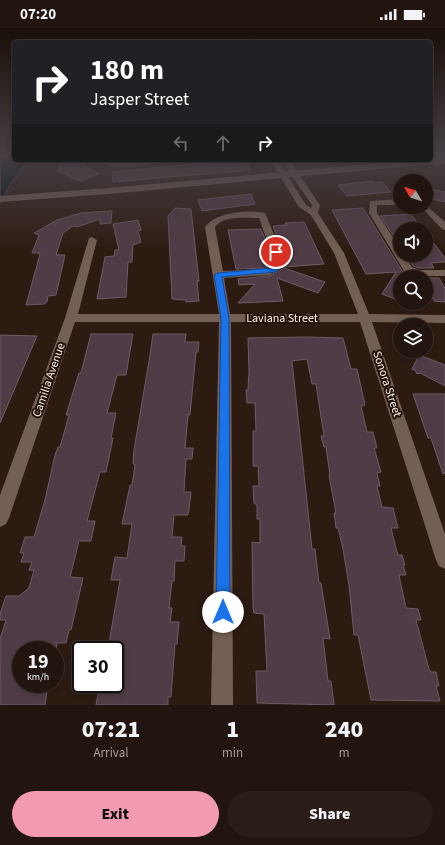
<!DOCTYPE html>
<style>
body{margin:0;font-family:"Source Sans 3",sans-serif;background:#2a1d17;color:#f1f3f6;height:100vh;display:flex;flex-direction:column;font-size:15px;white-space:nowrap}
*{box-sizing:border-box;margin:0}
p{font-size:13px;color:#a29e9e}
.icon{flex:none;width:22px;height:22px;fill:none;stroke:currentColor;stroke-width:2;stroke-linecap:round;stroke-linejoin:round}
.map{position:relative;height:677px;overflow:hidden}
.details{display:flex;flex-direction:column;background:#22140e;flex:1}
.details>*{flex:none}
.hud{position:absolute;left:12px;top:12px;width:421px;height:122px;border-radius:6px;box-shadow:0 2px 6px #0003,0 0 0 1px #3f332e;background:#202124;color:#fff;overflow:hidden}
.needle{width:26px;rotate:309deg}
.fabs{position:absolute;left:393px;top:146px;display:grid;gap:8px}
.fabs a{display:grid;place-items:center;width:40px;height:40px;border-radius:50%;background:#22140e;box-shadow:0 2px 6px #0003,0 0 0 1px #3f332e;font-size:20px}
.speed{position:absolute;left:12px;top:613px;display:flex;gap:8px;font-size:20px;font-weight:700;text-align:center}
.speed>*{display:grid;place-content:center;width:52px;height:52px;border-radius:50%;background:#22140e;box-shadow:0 2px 6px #0003,0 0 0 1px #3f332e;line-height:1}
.speed small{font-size:10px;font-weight:400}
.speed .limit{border:2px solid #111;border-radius:6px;background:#fff;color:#111}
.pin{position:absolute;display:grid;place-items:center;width:34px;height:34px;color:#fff;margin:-17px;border:2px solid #fff;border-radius:50%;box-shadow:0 1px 4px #0007}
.me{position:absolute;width:44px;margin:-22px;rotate:0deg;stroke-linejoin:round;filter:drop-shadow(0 0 3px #0008)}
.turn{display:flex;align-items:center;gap:14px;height:84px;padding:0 12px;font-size:18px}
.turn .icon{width:52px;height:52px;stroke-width:2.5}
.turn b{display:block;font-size:28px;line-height:34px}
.lanes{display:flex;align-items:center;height:38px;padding:0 12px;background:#0003;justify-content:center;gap:20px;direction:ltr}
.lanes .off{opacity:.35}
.eta{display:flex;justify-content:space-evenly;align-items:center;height:68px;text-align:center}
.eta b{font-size:24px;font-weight:800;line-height:28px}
.button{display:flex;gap:8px;margin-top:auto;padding:8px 12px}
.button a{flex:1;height:46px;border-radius:24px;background:#f19ab0;color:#111;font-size:16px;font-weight:800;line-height:46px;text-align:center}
.button a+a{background:#2a1d17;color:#f1f3f6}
.status{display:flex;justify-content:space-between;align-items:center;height:28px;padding:0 20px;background:#22140e;direction:ltr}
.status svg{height:11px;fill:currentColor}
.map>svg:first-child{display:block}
</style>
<div class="status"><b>07:20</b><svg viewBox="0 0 49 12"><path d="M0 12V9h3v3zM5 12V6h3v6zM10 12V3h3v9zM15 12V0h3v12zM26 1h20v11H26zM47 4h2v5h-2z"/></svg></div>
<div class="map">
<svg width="445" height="677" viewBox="0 0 445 677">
<rect width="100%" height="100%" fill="#2d1b12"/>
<path fill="#000e19" stroke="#4b5257" d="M1,127H14V132H28L7,162L0,175Z"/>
<g fill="#503c46" stroke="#6f5a65">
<path d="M62,132H86L84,137L99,146L80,153L58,143Z"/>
<path d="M230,132H245L250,142L113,154L112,144Z"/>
<path d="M372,153L373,155L382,154L391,164L347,168L338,157Z"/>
<path d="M426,160L445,164V174L432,171L426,166Z"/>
<path d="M251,166L255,176L202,183L198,172Z"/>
<path d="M175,180L191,181L199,253H197L199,273L186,274V272L172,271L168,188Z"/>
<path d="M363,180L403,244L415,249H400V273L382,266L396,244L366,246L332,182Z"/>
<path d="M112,183L111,195L100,196V191L77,199L73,198L63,205L56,227H65L56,267L48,268L47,274L44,276L26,277L40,226H39V225H32L39,207L34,205L57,192L81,185Z"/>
<path d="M411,186L422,201H400V217L380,188Z"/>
<path d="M138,192L141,202L138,203L141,214L133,217L132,234H128L126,269L97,271L105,229L114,228L115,222H119L113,196Z"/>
<path d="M304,194L324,236L284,239L282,223L273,198L286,197L285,195Z"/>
<path d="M261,201L270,224L271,237L267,240L236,241L228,202Z"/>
<path d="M426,205L445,230V234L431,235L434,240H419L413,238L406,227H426Z"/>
<path d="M284,240L325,254L318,265L277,250L283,273L238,275L255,256L239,257L238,251L269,248Z"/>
<path d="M426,250H439L445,260V274L434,273L426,257Z"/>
<path d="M91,306H133L126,347H117L107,385H116L111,410H113L106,444H100L87,493H95L91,513H79L70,549L83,550L71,602H69L66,615H57L56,622H21V656H48L45,677H0V611L6,592H0V586L6,568H19L29,560L34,542H29L32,534H21L24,525H20L25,509H34L45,472L55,427L58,419H60L69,387H66L79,345H81Z"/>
<path d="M153,306H186L185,314H199L198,324H196L190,387H188L185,420H193L192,431H186L184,464H191L189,481L188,487H174L172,509H182L181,518H185L184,533H175L174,553H172L169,580H172L170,594H179L177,616H175L171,669H168V677H96L100,656H115V615H109L120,552H111L115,529L127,530L132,496H122L130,457H132L135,437L133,436L134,422L150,327Z"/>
<path d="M0,307L37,308L0,395Z"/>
<path d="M307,309L343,310L351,341H357L365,377L361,378L367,404H373L377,420H374L381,444L377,445L380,458H377L382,479L393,480L398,500H391L397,524L398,527H402L405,537H403L406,547H399L406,580L418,581L421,592H416L429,641L431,644H436L439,658H436L440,673L371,672L358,607H354L349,557L343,521L338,500H336L334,485H336L329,447H330L326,419H324L321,408H324L316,356H312L307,331L292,333L312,521H315L319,555H321L330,611L323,610L328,653H331L334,677L257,675L256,643H267L264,586L254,585L253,580L252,514L260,515V491H257V477L254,475L253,458H259L258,438H253V403H256L255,375H247L246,362H248L249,343L248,310Z"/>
<path d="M419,327L445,337V358L420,345L417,346L415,342L412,341Z"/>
<path d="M413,366H445V445L443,446L431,410H428Z"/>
</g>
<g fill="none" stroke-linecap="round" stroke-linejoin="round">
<g fill="#745f54" fill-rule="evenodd">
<path d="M97,132L121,134L168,132L164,134C147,136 110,145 97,132Z"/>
<path d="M270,132H278L306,177L311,180L312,177L281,132H289L320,177L318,185L344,225L369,286L445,287V295L372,294L445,506V541L439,538L436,532L360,294H231L233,677H211L219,294H75L9,490L6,496L0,499V467L65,290L89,210L92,209L97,212L78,286H219L205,199C215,184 249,181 265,185L266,187L281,224L283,239L269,247L224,250L230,286H358L334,225L311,187L299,179ZM259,190L271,224L273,238L267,241L223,243L215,199C223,187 246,190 259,190Z"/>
<path d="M400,171V177H377V185L400,220V227H404L412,239L419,242H445V248H417L404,243L369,185L370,173Z"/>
<path d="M426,177L445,194V202L442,201L421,179H426Z"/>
</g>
<path fill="#745f54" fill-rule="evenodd" d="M445,129V135L108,166L0,174V168L108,160L413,132H431V130Z"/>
</g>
<linearGradient id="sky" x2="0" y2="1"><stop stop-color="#190f0a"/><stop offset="0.57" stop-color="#463f44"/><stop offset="1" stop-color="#463f44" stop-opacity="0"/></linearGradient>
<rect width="445" height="222" fill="url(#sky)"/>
<path fill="#1a73e8" stroke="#114b97" d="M276,222L279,224L282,237L276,244L222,249L229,290L230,584L228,589L223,591L218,589L216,584L221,290L214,247L218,245L271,240L275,237L272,224Z"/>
<g text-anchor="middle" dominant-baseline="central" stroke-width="4" stroke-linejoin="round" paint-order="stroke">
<g font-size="12" fill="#fbefe8" stroke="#231209">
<text x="282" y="290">Laviana Street</text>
<text transform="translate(49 352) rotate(-71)">Camilia Avenue</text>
<text transform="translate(387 356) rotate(72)">Sonora Street</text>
</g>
</g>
</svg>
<div class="fabs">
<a><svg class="needle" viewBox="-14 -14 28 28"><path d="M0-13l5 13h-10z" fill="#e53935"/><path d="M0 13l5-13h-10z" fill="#a29e9e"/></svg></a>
<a><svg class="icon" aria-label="sound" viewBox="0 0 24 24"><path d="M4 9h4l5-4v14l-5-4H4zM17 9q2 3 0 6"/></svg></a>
<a><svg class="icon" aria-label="search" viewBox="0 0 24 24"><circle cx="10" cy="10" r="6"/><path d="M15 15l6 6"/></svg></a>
<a><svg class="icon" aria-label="layers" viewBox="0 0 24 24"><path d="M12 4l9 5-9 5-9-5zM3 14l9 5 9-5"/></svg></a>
</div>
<div class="speed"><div>19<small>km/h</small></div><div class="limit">30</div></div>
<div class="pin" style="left:276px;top:224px;background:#d93025"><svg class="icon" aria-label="arrive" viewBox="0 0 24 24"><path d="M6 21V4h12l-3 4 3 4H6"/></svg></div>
<svg class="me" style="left:223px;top:584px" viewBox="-20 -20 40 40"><circle r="19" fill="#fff"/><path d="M0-13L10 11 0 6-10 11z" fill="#1a73e8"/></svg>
<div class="hud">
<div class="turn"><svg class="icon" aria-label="right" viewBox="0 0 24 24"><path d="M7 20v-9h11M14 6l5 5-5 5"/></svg><div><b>180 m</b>Jasper Street</div></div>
<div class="lanes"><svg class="icon off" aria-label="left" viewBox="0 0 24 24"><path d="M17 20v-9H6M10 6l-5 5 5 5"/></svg><svg class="icon off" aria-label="ahead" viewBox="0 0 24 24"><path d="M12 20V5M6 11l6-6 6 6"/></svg><svg class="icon" aria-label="right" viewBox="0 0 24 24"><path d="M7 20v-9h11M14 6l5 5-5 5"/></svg></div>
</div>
</div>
<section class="details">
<div class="eta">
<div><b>07:21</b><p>Arrival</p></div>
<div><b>1</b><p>min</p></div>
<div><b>240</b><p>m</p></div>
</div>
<div class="button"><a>Exit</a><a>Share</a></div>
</section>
